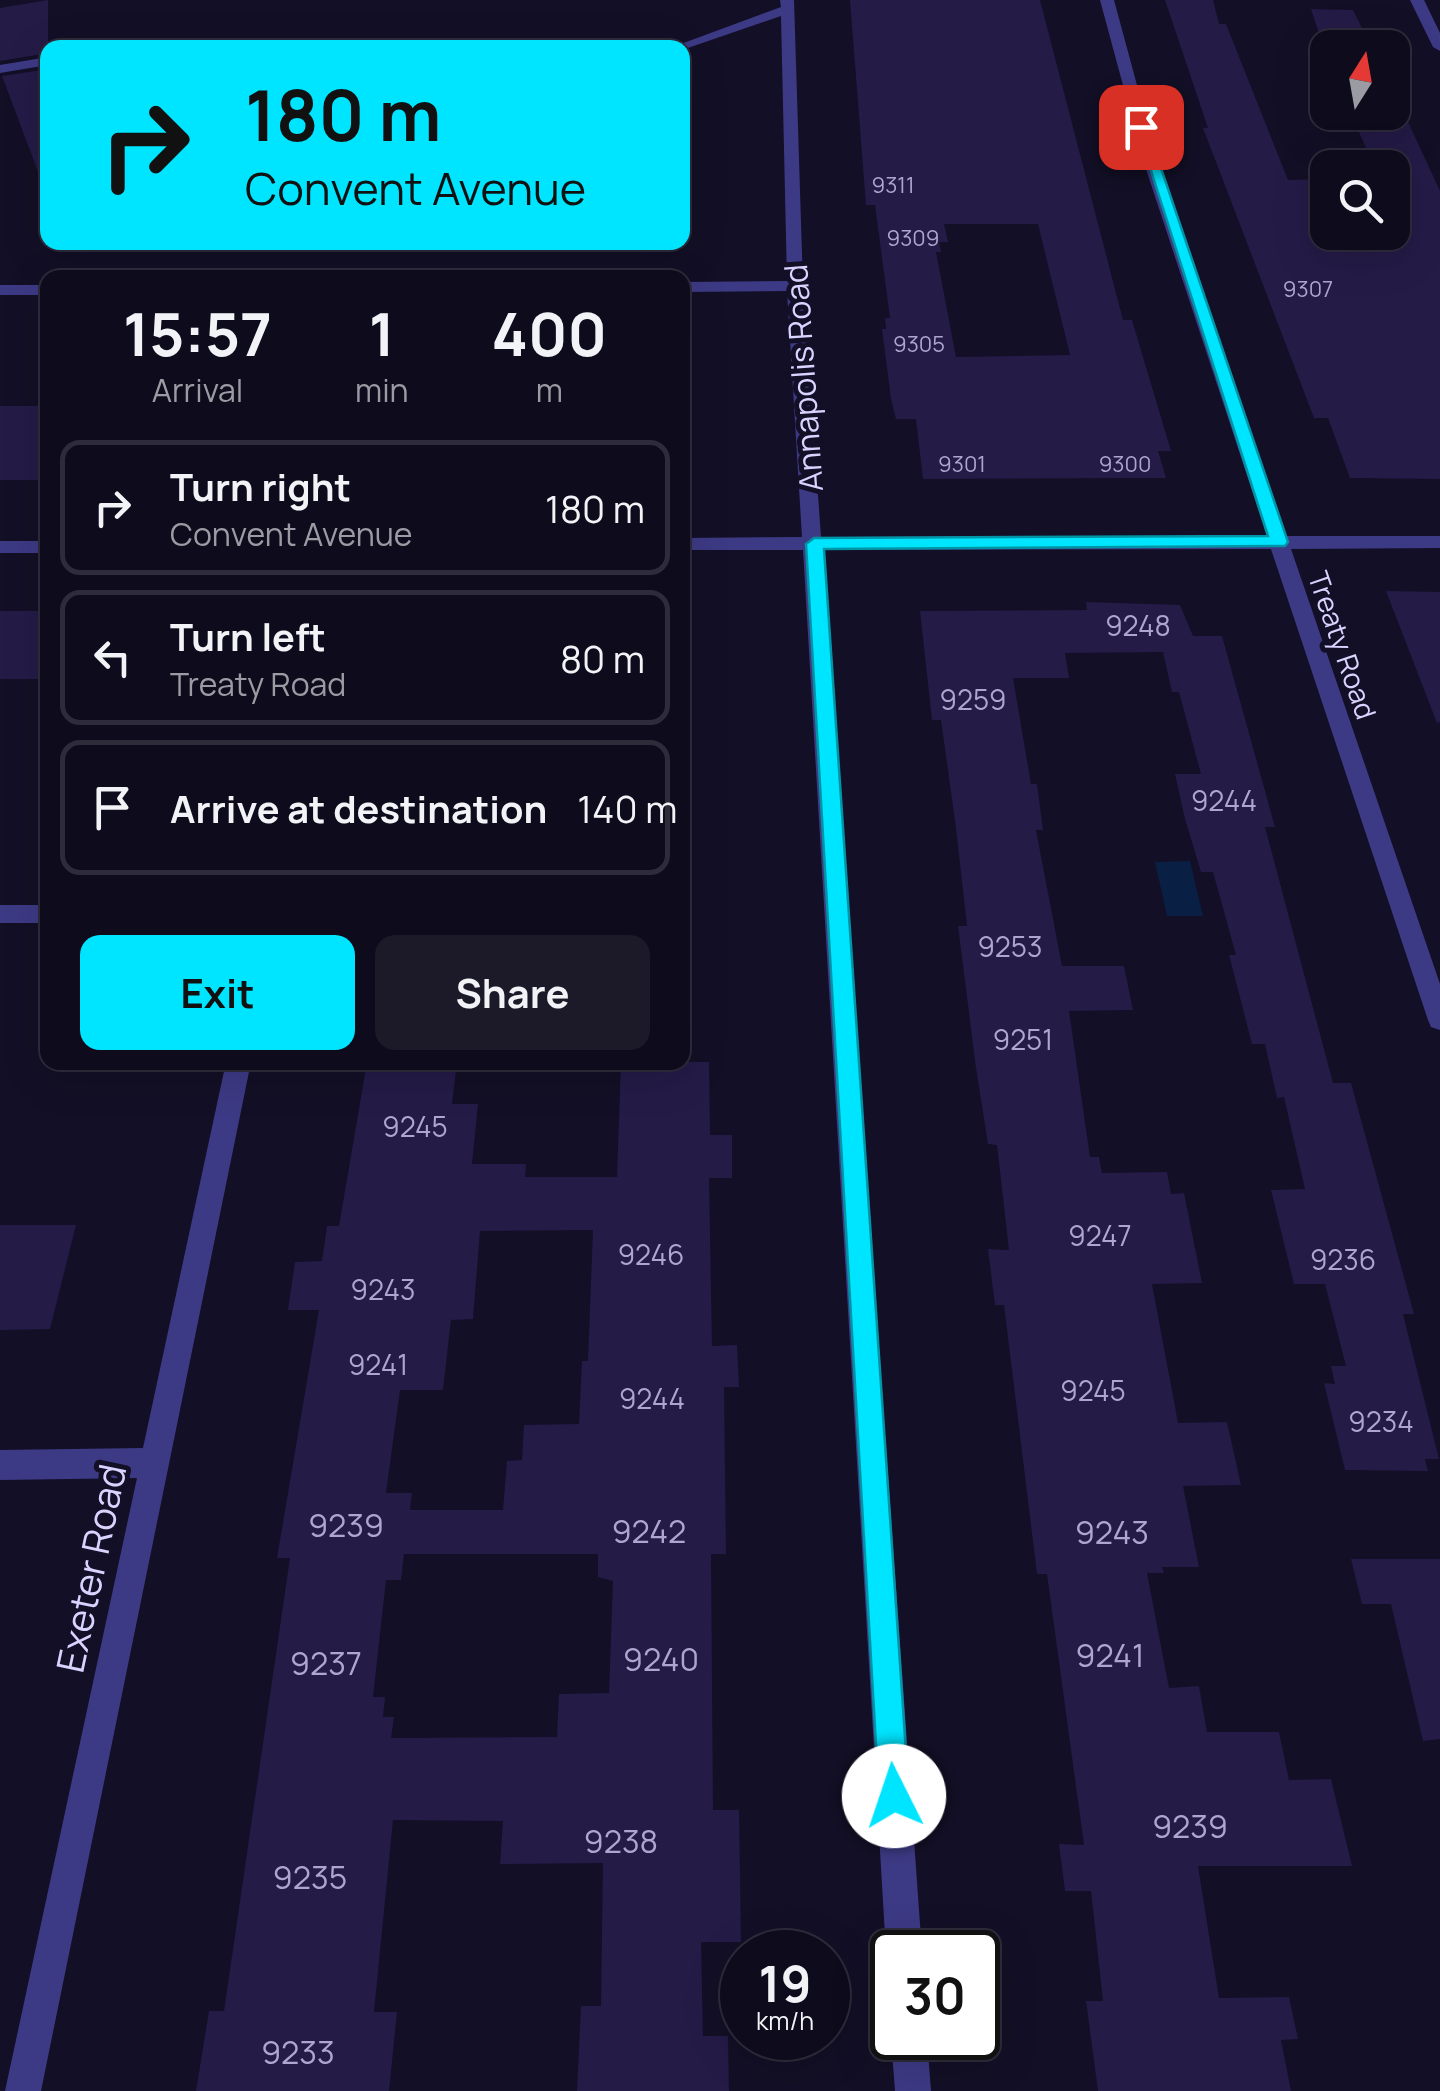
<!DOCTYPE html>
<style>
body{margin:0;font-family:Manrope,sans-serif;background:#1c1929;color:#f1f3f6;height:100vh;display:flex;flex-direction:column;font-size:38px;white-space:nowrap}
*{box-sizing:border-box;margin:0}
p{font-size:32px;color:#9b9ba3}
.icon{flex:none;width:55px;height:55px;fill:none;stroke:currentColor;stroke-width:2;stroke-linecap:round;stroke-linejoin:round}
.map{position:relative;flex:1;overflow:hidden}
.sheet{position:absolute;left:40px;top:270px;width:650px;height:800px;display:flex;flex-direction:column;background:#0e0b1c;border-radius:20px;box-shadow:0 10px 40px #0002,0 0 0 2px #2e2b3b}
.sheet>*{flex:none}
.banner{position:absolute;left:40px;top:40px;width:650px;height:210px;border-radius:20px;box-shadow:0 10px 40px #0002,0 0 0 2px #2e2b3b;background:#00e5ff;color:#111;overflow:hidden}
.needle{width:65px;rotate:11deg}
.controls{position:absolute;left:1310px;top:30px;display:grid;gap:20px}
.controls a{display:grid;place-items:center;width:100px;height:100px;border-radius:20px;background:#0e0b1c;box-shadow:0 10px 40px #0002,0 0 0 2px #2e2b3b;font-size:50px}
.speed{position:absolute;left:720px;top:1930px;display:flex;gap:20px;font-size:50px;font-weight:700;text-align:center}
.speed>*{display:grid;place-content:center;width:130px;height:130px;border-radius:50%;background:#0e0b1c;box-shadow:0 10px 40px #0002,0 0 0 2px #2e2b3b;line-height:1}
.speed small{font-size:25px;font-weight:400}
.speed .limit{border:5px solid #111;border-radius:15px;background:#fff;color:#111}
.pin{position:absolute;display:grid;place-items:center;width:85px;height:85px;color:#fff;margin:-42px;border-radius:20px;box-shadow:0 5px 15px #0006}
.me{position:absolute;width:110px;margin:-55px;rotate:356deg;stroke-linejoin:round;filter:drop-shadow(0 0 8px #0008)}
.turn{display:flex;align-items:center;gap:35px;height:210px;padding:0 40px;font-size:45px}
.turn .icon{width:130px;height:130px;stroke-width:2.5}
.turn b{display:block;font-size:70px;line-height:85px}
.eta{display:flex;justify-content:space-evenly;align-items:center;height:170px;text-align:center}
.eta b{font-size:60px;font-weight:700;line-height:70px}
.action{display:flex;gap:20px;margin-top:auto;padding:20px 40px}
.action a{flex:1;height:115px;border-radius:20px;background:#00e5ff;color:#111;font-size:40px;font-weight:700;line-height:115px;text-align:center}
.action a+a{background:#1c1929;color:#f1f3f6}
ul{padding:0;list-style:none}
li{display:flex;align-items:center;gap:30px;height:135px;margin:0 20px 15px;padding:0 20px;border:5px solid #2e2b3b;border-radius:20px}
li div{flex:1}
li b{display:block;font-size:38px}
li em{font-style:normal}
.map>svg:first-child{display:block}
</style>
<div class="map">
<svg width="1440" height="2091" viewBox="0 0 1440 2091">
<rect width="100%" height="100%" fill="#130f26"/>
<path fill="#0a1f44" d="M1190,861L1203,916H1167L1155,862Z"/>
<g fill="#241b47" fill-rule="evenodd">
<path d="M48,0V53L0,61V8Z"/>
<path d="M850,0H1040L1123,320H1132L1171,451H1158L1166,478L923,479L916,419H896L891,399L882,329H886L885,318H890L875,205H866ZM944,224H1038L1070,355L956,357L936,252H941L939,242H948Z"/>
<path d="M1165,0H1213L1219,24H1226L1288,180L1328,179V232H1392V168H1375L1350,112H1392V87L1440,191V479L1350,478L1328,418H1314L1203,128H1208Z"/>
<path d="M1311,9L1353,10L1372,48H1328V61Z"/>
<path d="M48,69V184L43,185L2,76Z"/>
<rect x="0" y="406" width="48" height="74"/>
<path d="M1386,591L1440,592V722L1437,723Z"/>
<path d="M1086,602L1180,605L1193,636H1222L1275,827H1265L1333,1083H1351L1414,1314H1403L1439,1459H1425L1428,1471L1345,1470L1324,1383L1335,1384L1331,1366H1346L1325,1284H1294L1271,1190L1305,1189L1284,1097L1277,1098L1265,1044H1252L1229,955H1236L1213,872H1201L1185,819L1175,774H1201L1179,692H1172L1163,652L1065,653L1069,678H1013L1031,784H1037L1043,830H1036L1062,966H1124L1133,1010L1069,1011L1090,1157H1099L1102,1173L1167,1172L1171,1194L1184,1193L1202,1283L1152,1284L1178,1423L1227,1422L1241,1485L1183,1486L1199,1567H1162L1164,1573H1147L1169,1688L1199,1686L1207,1732H1279L1289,1780L1331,1779L1352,1866H1198L1219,1998L1289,1997L1298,2039L1281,2040L1291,2091H1098L1086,2001H1103L1091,1891H1065L1059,1844L1084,1845L1047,1574H1037L1004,1305H995L988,1249L1009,1250L997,1145L988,1144L976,1068L958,926H967L956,828L941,720H932L920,611L1087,610Z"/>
<rect x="0" y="611" width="48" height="68"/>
<path d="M367,1062H457L452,1104H478L472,1164H526L525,1177H617L621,1062H709L710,1135H732V1178H709L712,1346L737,1345L739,1387H724L726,1554H711L713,1810H739L741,1942H701L703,2036H728L729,2091H577L581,2006H601L603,1863L500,1864L503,1821L393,1820L374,2012H397L389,2091H196L209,2011H224L290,1558H277L319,1310H288L295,1262L322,1261L327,1226H339ZM593,1230L588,1361H582L579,1424L524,1425L522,1460L507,1461L503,1510H410L412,1493H386L400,1390H443L451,1320L473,1319L480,1231ZM404,1554H598V1577L613,1581L609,1693L559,1694L557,1737L391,1738L394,1717H383L385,1697H373L386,1580H401Z"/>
<path d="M0,1225H76L50,1329L0,1330Z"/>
<path d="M1351,1559H1440V1739L1423,1741L1391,1604H1362Z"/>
</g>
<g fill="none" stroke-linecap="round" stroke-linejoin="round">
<g fill="#3d3a85" fill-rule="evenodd">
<path d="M780,0H794L803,286L821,537L1267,536L1144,163L1100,0H1114L1158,163L1286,536H1440V548L1291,549L1440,984V1030L1431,1027L1428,1020L1271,549L822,550L922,1952H892V1965L886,1952L803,550H682V538L802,537L787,291L682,292V282L787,281L781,16L682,50L670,48L781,7Z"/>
<path d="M1410,0H1424L1440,33V51L1433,47Z"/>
<path d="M48,57V65L0,73V65Z"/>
<rect x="0" y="285" width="48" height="10"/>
<rect x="0" y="541" width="48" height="12"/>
<rect x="0" y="905" width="48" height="18"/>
<path d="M226,1062H251L41,2091H5L137,1478L0,1480V1450L143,1448Z"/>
<path d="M892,2034V2038H927L931,2091H895L891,2038Z"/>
</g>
</g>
<path fill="#00e5ff" stroke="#0095a6" stroke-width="2.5" d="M1136,124L1147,127L1288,542L1285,546L824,549L909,1796L905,1807L894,1811L883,1807L879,1796L806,544L814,538L1268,536Z"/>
<g text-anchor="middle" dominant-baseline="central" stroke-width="10" stroke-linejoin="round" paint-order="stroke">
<g font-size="22" fill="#aca6d1">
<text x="893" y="185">9311</text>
<text x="913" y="238">9309</text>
<text x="1308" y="289">9307</text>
<text x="919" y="344">9305</text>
<text x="962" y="464">9301</text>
<text x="1125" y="464">9300</text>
</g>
<g font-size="28" fill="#aca6d1">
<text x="1138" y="625">9248</text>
<text x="973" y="699">9259</text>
<text x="1224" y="800">9244</text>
<text x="1010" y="946">9253</text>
<text x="1023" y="1039">9251</text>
<text x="415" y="1126">9245</text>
<text x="1100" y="1235">9247</text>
<text x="651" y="1254">9246</text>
<text x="1343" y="1259">9236</text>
<text x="383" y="1289">9243</text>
<text x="378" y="1364">9241</text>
<text x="1093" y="1390">9245</text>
<text x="652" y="1398">9244</text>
<text x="1381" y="1421">9234</text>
</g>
<g font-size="28" fill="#d9d4ff" stroke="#130f26">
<text transform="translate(1343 645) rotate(71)">Treaty Road</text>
</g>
<g font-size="32" fill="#d9d4ff" stroke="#130f26">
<text transform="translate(803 378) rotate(-94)">Annapolis Road</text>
</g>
<g font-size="32" fill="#aca6d1">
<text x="346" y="1525">9239</text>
<text x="649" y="1531">9242</text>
<text x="1112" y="1532">9243</text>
<text x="1110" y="1655">9241</text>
<text x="661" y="1659">9240</text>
<text x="326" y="1663">9237</text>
<text x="1190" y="1826">9239</text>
<text x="621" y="1841">9238</text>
<text x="310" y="1877">9235</text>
<text x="298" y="2052">9233</text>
</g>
<g font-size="38" fill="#d9d4ff" stroke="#130f26">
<text transform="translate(90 1568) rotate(-78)">Exeter Road</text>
</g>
</g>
</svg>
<div class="controls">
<a><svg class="needle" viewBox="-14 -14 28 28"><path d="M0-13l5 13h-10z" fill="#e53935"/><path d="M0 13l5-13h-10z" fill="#9b9ba3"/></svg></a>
<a><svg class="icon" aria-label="search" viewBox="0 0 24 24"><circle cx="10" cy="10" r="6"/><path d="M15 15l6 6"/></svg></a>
</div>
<div class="speed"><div>19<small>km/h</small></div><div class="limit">30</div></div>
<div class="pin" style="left:1141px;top:127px;background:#d93025"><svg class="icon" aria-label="arrive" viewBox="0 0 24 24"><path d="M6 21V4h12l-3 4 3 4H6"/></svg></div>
<svg class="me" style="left:894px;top:1796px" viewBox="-20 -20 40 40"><circle r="19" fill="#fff"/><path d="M0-13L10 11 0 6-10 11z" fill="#00e5ff"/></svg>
<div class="banner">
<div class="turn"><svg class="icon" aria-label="right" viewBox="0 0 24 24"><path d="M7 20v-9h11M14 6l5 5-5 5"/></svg><div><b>180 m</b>Convent Avenue</div></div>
</div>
<section class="sheet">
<div class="eta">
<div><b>15:57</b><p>Arrival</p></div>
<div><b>1</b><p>min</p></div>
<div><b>400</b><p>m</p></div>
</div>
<ul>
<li><svg class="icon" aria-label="right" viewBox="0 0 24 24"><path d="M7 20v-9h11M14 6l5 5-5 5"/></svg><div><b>Turn right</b><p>Convent Avenue</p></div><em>180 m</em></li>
<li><svg class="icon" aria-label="left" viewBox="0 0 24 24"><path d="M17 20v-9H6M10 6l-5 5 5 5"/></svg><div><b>Turn left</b><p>Treaty Road</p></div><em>80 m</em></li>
<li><svg class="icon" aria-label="arrive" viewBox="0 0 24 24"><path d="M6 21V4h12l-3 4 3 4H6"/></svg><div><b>Arrive at destination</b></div><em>140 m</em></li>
</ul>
<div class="action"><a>Exit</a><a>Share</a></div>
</section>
</div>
